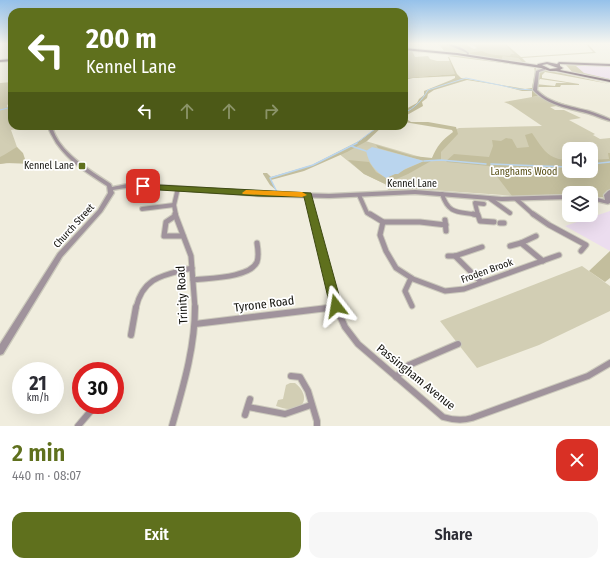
<!DOCTYPE html>
<meta charset="utf-8">
<style>
body{margin:0;font-family:"Fira Sans Condensed",sans-serif;background:#f7f7f7;color:#2b2b33;height:100vh;display:flex;flex-direction:column;font-size:15px;white-space:nowrap}
*{box-sizing:border-box;margin:0}
p{font-size:13px;color:#7c7c81}
.icon{flex:none;width:22px;height:22px;fill:none;stroke:currentColor;stroke-width:2;stroke-linecap:round;stroke-linejoin:round}
.map{position:relative;height:426px;overflow:hidden}
.side{display:flex;flex-direction:column;background:#fff;flex:1}
.side>*{flex:none}
.banner{position:absolute;left:8px;top:8px;width:400px;height:122px;border-radius:12px;box-shadow:0 4px 16px #0002;background:#5f701d;color:#fff;overflow:hidden}
.controls{position:absolute;left:562px;top:142px;display:grid;gap:8px}
.controls a{display:grid;place-items:center;width:36px;height:36px;border-radius:8px;background:#fff;box-shadow:0 4px 16px #0002;font-size:20px}
.speed{position:absolute;left:12px;top:362px;display:flex;gap:8px;font-size:20px;font-weight:700;text-align:center}
.speed>*{display:grid;place-content:center;width:52px;height:52px;border-radius:50%;background:#fff;box-shadow:0 4px 16px #0002;line-height:1}
.speed small{font-size:10px;font-weight:400}
.speed .limit{border:6px solid #d22;background:#fff;color:#111}
.pin{position:absolute;display:grid;place-items:center;width:34px;height:34px;color:#fff;margin:-17px;border-radius:8px;box-shadow:0 2px 6px #0006}
.me{position:absolute;width:44px;margin:-22px;rotate:346deg;stroke-linejoin:round;filter:drop-shadow(0 0 3px #0008)}
.turn{display:flex;align-items:center;gap:14px;height:84px;padding:0 12px;font-size:18px}
.turn .icon{width:52px;height:52px;stroke-width:2.5}
.turn b{display:block;font-size:28px;line-height:34px}
.lanes{display:flex;align-items:center;height:38px;padding:0 12px;background:#0003;justify-content:center;gap:20px;direction:ltr}
.lanes .off{opacity:.35}
.round{display:grid;place-items:center;flex:none;width:42px;height:42px;border-radius:12px;background:#f7f7f7}
.headline{display:flex;align-items:center;justify-content:space-between;height:68px;padding:0 12px}
h1{font-size:24px;font-weight:600;line-height:30px;color:#5f701d}
.cta{display:flex;gap:8px;margin-top:auto;padding:8px 12px}
.cta a{flex:1;height:46px;border-radius:12px;background:#5f701d;color:#fff;font-size:16px;font-weight:600;line-height:46px;text-align:center}
.cta a+a{background:#f7f7f7;color:#2b2b33}
.map>svg:first-child{display:block}
</style>
<div class="map">
<svg width="610" height="426" viewBox="0 0 610 426">
<rect width="100%" height="100%" fill="#f0edde"/>
<g fill="#ecddef">
<path d="M570,64L610,66V81L576,73Z"/>
<path d="M610,211V251L565,226Z"/>
</g>
<g fill="#d2ceb4" fill-rule="evenodd">
<path d="M439,44H447L464,48L456,44H465L474,49L477,48L471,44H504L522,62L438,52L444,51Z"/>
<path d="M404,50L412,51L415,57L428,56L430,59L437,61H450L456,74L404,78Z"/>
<path d="M12,82V96L7,106L12,112V126H40L11,130L17,147L25,163L19,162L0,164V83Z"/>
<path d="M538,96L547,101L564,105L550,107L555,110H564L581,118L569,120L595,134L593,135L600,139L610,138V198L591,196V193L516,196L431,190H388L385,184L364,174L338,153L362,140L431,160L442,142L455,133L454,130L459,128L542,126L511,105L504,102ZM569,149H591V171H569Z"/>
<path d="M582,266L610,286V311L539,345L477,368L440,321Z"/>
<path d="M290,383H295C308,393 308,409 289,409C285,409 280,407 276,406L278,400L283,399L286,385Z"/>
</g>
<g fill="#c3be9d">
<path d="M504,44H506L521,57L593,52L586,44H588L596,53L522,58L526,62H522L518,58L503,56L502,57V61L467,55L468,53L482,51C490,56 501,55 510,56L511,54H514Z"/>
<path d="M454,55L527,65L536,68L533,87L538,96L532,97V91H522L499,85L467,80L434,90L428,94L427,98L422,102L423,106L407,115L408,120L411,122H428L456,127L458,134L441,152V160L431,161L408,174L385,184L364,174L348,160L369,162L376,172L386,178L424,161L378,148L376,145L413,156L432,158C437,146 442,140 453,132L452,130L404,122V110L417,103L419,99L424,95V91L451,80L455,78V76L413,78L404,80V78L455,74L448,57H449L457,74L461,78L525,89L532,88L535,72L534,67L448,56Z"/>
<path d="M562,62L610,64V66H576L584,73L610,79V81L573,73L566,65L567,63Z"/>
<path d="M540,70L561,73L610,84L545,72L542,75V78L579,84V85H561L560,87H538V90L549,99L610,119L553,102L538,94L535,84L555,86L556,83H568L540,79L538,81H536L537,73Z"/>
<path d="M379,126H383L367,141L347,152L304,171L271,180L276,190L270,185L263,174V173H267L271,177L312,165L361,140Z"/>
<path d="M532,133C543,149 548,160 569,160V171H591V160L609,159L608,153H610V192L608,198L591,196V193L512,196L489,166L447,162L446,161L454,154L489,157L493,146L492,140L501,141L506,138L512,139L517,148L529,147L525,135Z"/>
<path d="M17,147L23,153L26,162L34,164L6,163L0,164V157C7,154 11,150 17,147Z"/>
<path d="M610,251V278L605,282L589,271Z"/>
</g>
<path fill="#bad5ee" d="M372,147L424,161L405,169L398,174H395L386,178C375,171 369,164 366,151Z"/>
<g fill="none" stroke-linecap="round" stroke-linejoin="round">
<g stroke="#bad5ee" stroke-width="1">
<path d="M0,110L12,107"/>
<path d="M404,113C415,108 422,100 428,90L466,78L518,89L533,90"/>
<path d="M355,144L379,126"/>
</g>
<g stroke="#bad5ee" stroke-width="1.5">
<path d="M351,146L366,151"/>
<path d="M424,161L441,160L486,164"/>
<path d="M491,164L569,167"/>
<path d="M591,164L610,162"/>
<path d="M277,192L270,178L313,165L357,143"/>
</g>
<defs>
<g id="minor-far2">
<path d="M442,194C449,216 460,211 478,215"/>
<path d="M308,195L313,215"/>
<path d="M359,195L367,213L371,215"/>
<path d="M489,198L510,213"/>
<path d="M516,199L534,215"/>
<path d="M142,209L174,205"/>
<path d="M176,215L174,205L178,188"/>
<path d="M478,215L475,203L484,204"/>
</g>
<g id="minor-far1">
<path d="M175,214L191,256L195,308"/>
<path d="M313,214L336,308"/>
<path d="M370,214L383,222H420L446,225"/>
<path d="M473,214L478,215L480,221L494,222"/>
<path d="M533,214L549,225L586,245L581,251"/>
<path d="M175,216L166,222L164,236H183"/>
<path d="M445,220L446,231"/>
<path d="M383,222L380,235L386,251L396,268L413,279L445,291L464,289L559,255"/>
<path d="M500,223H504"/>
<path d="M536,236L521,243L543,261"/>
<path d="M510,246L521,243"/>
<path d="M448,256H455L482,247"/>
<path d="M455,256L481,282"/>
<path d="M411,278L405,291L412,306"/>
<path d="M193,280C208,278 250,278 257,262C259,256 258,249 257,243"/>
<path d="M136,308C143,276 165,275 192,268"/>
<path d="M330,308L336,307"/>
</g>
<g id="minor">
<path d="M336,307L345,327L358,344L443,417C453,420 462,421 472,418L588,376L610,363"/>
<path d="M195,324L336,307"/>
<path d="M131,335L136,307"/>
<path d="M291,376L300,377L308,391L317,421V426"/>
<path d="M396,377L409,365L458,344"/>
<path d="M248,407L285,414L311,405"/>
<path d="M245,415L250,399"/>
<path d="M78,426L95,406"/>
<path d="M172,426C183,387 195,348 195,307"/>
</g>
<g id="tertiary">
<path d="M446,44C453,44 464,48 469,53L468,56H466L467,53L465,52Z"/>
<path d="M544,68H545V70L539,72L537,90C550,104 571,106 589,111C596,113 603,116 610,119V121C602,119 594,115 586,113C567,108 547,105 533,90L536,71Z"/>
<path d="M48,126H52C58,152 90,170 111,184L112,187L132,183L258,192L329,194L415,190L502,197L569,195V199L502,201L415,194L329,198L258,196L132,187L113,190L114,193L102,212L62,257L3,354L0,355V344L58,253L98,210L108,193L107,186C87,173 70,163 56,143C53,137 49,132 48,126Z"/>
<path d="M610,190V203L608,204L591,200V196L605,200L604,195L608,191Z"/>
</g>
<g id="primary">
<path d="M404,48L457,53L537,65L538,64L547,62L557,64L559,62L610,64V66L560,64V66L563,68L560,70L610,80V82L556,71H550L541,68L457,55L404,50ZM547,64L558,68L550,69L542,65Z"/>
<path d="M12,59V61L0,62V60Z"/>
</g>
</defs>
<use href="#minor-far2" stroke="#cccabc" stroke-width="6"/>
<use href="#minor-far1" stroke="#cccabc" stroke-width="7"/>
<use href="#minor" stroke="#cccabc" stroke-width="8"/>
<use href="#tertiary" stroke="#cccabc" stroke-width="2.5"/>
<use href="#primary" stroke="#cccabc" stroke-width="2"/>
<use href="#minor-far2" stroke="#a0939c" stroke-width="4"/>
<use href="#minor-far1" stroke="#a0939c" stroke-width="5"/>
<use href="#minor" stroke="#a0939c" stroke-width="6"/>
<use href="#tertiary" fill="#a0939c" fill-rule="evenodd"/>
<use href="#primary" fill="#604b5b" fill-rule="evenodd"/>
</g>
<linearGradient id="sky" x2="0" y2="1"><stop stop-color="#95c1ea"/><stop offset="0.42" stop-color="#f8f7f0"/><stop offset="1" stop-color="#f8f7f0" stop-opacity="0"/></linearGradient>
<rect width="610" height="104" fill="url(#sky)"/>
<path fill="#5f701d" stroke="#3e4913" d="M140,184L311,193L342,306L340,310L336,311L332,310L330,306L304,197L258,196L143,189L140,188L139,186Z"/>
<path fill="#f59e0b" d="M246,190L302,192L307,195L302,197L243,194L242,193Z"/>
<rect fill="#5f701d" stroke="#fff" stroke-width="1.5" x="78" y="162" width="8" height="8" rx="2"/>
<g text-anchor="middle" dominant-baseline="central" stroke-width="3.5" stroke-linejoin="round" paint-order="stroke">
<g font-size="10" fill="#11100b" stroke="#fff" text-anchor="end">
<text x="74" y="166">Kennel Lane</text>
</g>
<g font-size="10" fill="#584f16" stroke="#fff">
<text x="524" y="172">Langhams Wood</text>
</g>
<g font-size="10" fill="#11100b" stroke="#fff">
<text x="412" y="184">Kennel Lane</text>
<text transform="translate(74 226) rotate(-48)">Church Street</text>
<text transform="translate(487 271) rotate(-20)">Froden Brook</text>
</g>
<g font-size="12" fill="#11100b" stroke="#fff">
<text transform="translate(182 295) rotate(-93)">Trinity Road</text>
<text transform="translate(264 304) rotate(-7)">Tyrone Road</text>
<text transform="translate(416 377) rotate(39)">Passingham Avenue</text>
</g>
</g>
</svg>
<div class="controls">
<a><svg class="icon" aria-label="sound" viewBox="0 0 24 24"><path d="M4 9h4l5-4v14l-5-4H4zM17 9q2 3 0 6"/></svg></a>
<a><svg class="icon" aria-label="layers" viewBox="0 0 24 24"><path d="M12 4l9 5-9 5-9-5zM3 14l9 5 9-5"/></svg></a>
</div>
<div class="speed"><div>21<small>km/h</small></div><div class="limit">30</div></div>
<div class="pin" style="left:143px;top:186px;background:#d93025"><svg class="icon" aria-label="arrive" viewBox="0 0 24 24"><path d="M6 21V4h12l-3 4 3 4H6"/></svg></div>
<svg class="me" style="left:336px;top:306px" viewBox="-20 -20 40 40"><path d="M0-17L14 15 0 8-14 15z" fill="#5f701d" stroke="#fff" stroke-width="4"/></svg>
<div class="banner">
<div class="turn"><svg class="icon" aria-label="left" viewBox="0 0 24 24"><path d="M17 20v-9H6M10 6l-5 5 5 5"/></svg><div><b>200 m</b>Kennel Lane</div></div>
<div class="lanes"><svg class="icon" aria-label="left" viewBox="0 0 24 24"><path d="M17 20v-9H6M10 6l-5 5 5 5"/></svg><svg class="icon off" aria-label="ahead" viewBox="0 0 24 24"><path d="M12 20V5M6 11l6-6 6 6"/></svg><svg class="icon off" aria-label="ahead" viewBox="0 0 24 24"><path d="M12 20V5M6 11l6-6 6 6"/></svg><svg class="icon off" aria-label="right" viewBox="0 0 24 24"><path d="M7 20v-9h11M14 6l5 5-5 5"/></svg></div>
</div>
</div>
<section class="side">
<div class="headline"><div><h1>2 min</h1><p>440 m · 08:07</p></div><a class="round" style="background:#d93025;color:#fff"><svg class="icon" aria-label="close" viewBox="0 0 24 24"><path d="M6 6l12 12M18 6L6 18"/></svg></a></div>
<div class="cta"><a>Exit</a><a>Share</a></div>
</section>
